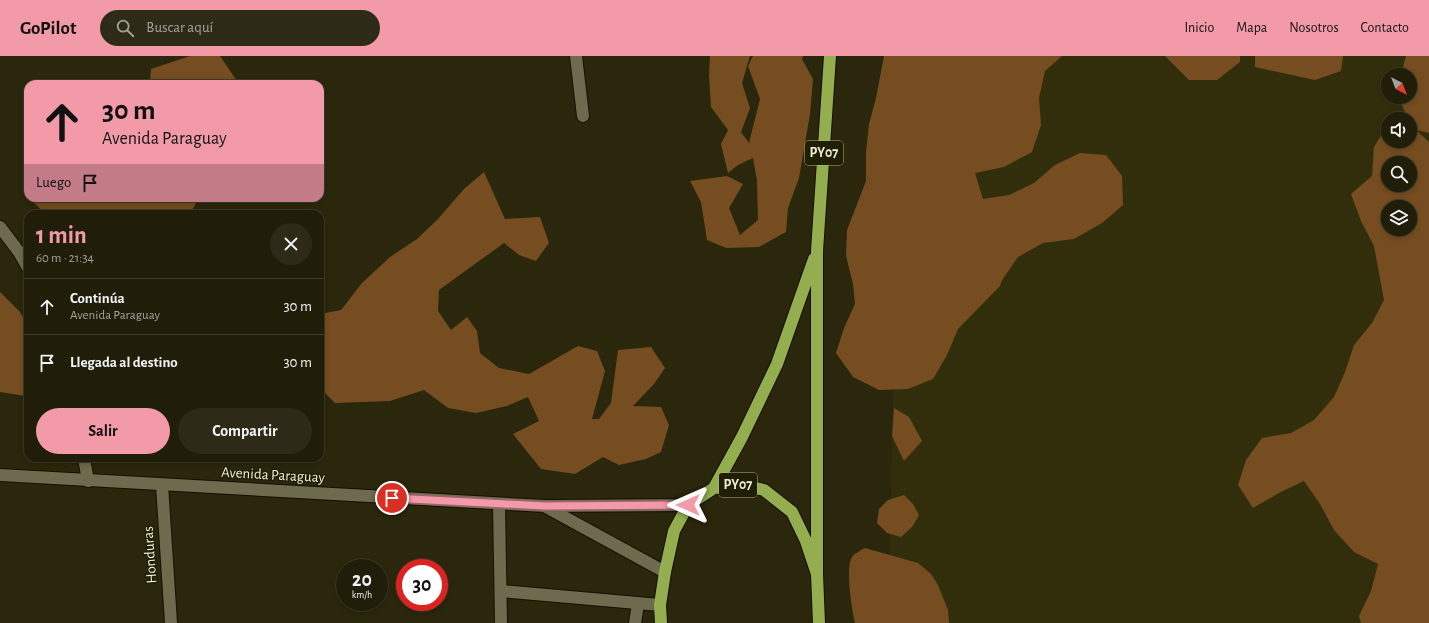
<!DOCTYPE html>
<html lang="es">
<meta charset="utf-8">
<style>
body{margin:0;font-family:"Alegreya Sans",sans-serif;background:#2d2a17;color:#f1f3f6;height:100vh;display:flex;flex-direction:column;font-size:15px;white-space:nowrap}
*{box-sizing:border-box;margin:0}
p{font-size:13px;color:#a2a29c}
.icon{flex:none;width:22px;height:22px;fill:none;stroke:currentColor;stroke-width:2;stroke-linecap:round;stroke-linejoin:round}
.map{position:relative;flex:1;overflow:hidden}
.details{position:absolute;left:24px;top:154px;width:300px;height:252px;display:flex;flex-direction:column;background:#201d09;border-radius:12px;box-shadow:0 2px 6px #0003,0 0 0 1px #3d3b2a}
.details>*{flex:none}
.hud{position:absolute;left:24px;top:24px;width:300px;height:122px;border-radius:12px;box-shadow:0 2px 6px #0003,0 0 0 1px #3d3b2a;background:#f39aa9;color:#111;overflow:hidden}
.needle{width:26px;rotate:138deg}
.buttons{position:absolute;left:1381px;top:12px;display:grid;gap:8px}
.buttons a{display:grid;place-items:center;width:36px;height:36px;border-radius:50%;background:#201d09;box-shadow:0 2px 6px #0003,0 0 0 1px #3d3b2a;font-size:20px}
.speed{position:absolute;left:336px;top:503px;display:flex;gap:8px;font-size:20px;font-weight:700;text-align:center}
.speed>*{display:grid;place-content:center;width:52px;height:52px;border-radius:50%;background:#201d09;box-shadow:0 2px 6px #0003,0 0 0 1px #3d3b2a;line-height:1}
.speed small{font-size:10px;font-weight:400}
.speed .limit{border:6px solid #d22;background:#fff;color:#111}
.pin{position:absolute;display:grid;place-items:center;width:34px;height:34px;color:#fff;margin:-17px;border:2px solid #fff;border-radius:50%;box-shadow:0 1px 4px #0007}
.me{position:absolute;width:44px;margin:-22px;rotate:270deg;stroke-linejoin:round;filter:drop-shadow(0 0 3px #0008)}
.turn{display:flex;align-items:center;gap:14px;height:84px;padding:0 12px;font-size:18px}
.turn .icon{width:52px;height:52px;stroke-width:2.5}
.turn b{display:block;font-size:28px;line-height:34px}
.then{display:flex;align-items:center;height:38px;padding:0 12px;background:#0003;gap:8px;font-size:15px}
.round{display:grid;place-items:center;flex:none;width:42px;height:42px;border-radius:21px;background:#2d2a17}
.head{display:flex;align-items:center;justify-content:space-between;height:68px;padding:0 12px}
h1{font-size:24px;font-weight:700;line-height:30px;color:#f39aa9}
.primary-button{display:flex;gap:8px;margin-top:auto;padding:8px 12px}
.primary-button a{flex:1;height:46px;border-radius:24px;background:#f39aa9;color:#111;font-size:16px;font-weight:700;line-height:46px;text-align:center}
.primary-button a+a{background:#2d2a17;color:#f1f3f6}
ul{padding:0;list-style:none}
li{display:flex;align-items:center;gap:12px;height:56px;padding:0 12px;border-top:1px solid #3d3b2a}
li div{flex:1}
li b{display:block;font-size:15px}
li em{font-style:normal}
header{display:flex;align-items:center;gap:24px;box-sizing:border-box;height:56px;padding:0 20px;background:#f39aa9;color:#111}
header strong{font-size:19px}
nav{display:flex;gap:22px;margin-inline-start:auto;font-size:14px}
.search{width:280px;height:36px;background:#2d2a17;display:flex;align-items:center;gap:10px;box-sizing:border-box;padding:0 14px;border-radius:22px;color:#a2a29c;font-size:15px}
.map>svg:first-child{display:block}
</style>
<header>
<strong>GoPilot</strong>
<div class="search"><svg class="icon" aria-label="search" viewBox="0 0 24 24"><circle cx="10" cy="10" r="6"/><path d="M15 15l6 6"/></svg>Buscar aquí</div>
<nav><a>Inicio</a><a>Mapa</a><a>Nosotros</a><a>Contacto</a></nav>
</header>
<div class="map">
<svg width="1429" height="567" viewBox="0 0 1429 567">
<rect width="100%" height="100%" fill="#2a270c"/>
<path fill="#322e0b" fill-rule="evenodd" d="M901,0H1429V567H888ZM1388,19H1410V41H1388ZM1388,63H1410V85H1388ZM1388,107H1410V129H1388ZM1388,151H1410V173H1388Z"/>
<g fill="#754d20" fill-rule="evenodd">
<path d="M190,0H220L239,28H150L151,13Z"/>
<path d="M710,0H750L742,27L750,52L741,76L749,87L760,43L748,10L753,0H803L802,3L813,23L810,58L799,122L788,152L786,176L759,191L726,192L707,184L701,146L690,125L727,120L743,128L729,152L740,179L758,164L757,125L753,102L738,109L728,117L721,88L728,74L711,51L709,20Z"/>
<path d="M884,0H1062L1045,15L1039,42L1041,69L1032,96L1004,111L975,117L983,143L1009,139L1034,127L1055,109L1080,97L1106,99L1122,120L1123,149L1102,167L1074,183L1043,187L1018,201L1002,224L1000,230L958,273L947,299L933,323L908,333L879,334L853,321L836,297L844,272L855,248L853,228L846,200L847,174L866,125V96L869,68L876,42Z"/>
<path d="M1165,0H1240V6L1217,24H1189Z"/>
<path d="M1255,0H1343L1341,15L1315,24L1255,11Z"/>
<path d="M1406,0H1429V77L1416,74L1429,86V567H1361L1359,560L1371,535L1378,508L1354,496L1334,474L1320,448L1304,425L1279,437L1253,452L1238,429L1246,404L1262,382L1291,377L1314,364L1334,341L1345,316L1354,289L1372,267L1384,244L1374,190L1361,165L1351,138L1372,120L1374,91L1388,68V85H1410V73H1414L1402,50V41H1410V19H1401ZM1388,107H1410V129H1388ZM1388,151H1410V173H1388Z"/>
<path d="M484,116L505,163L540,161L549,187L536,205L519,199L504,187L439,234L438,255L451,274L467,261L477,275L480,297L499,312L529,318L578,290L597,295L605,315L592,363H599L611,347L618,294L651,291L665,312L654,328L633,350L661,351L669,369L661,396L646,403L619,409L603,401L575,418L541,413L513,378L539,365L528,341L507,350L476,357L448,352L424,334L390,345L335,347L320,332V258L341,254L362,227L390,201L417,183L437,164L464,133Z"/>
<path d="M29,142H199L190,158H46Z"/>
<path d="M0,236L20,256L28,270V335L26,340L0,336Z"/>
<path d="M894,352L909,361L922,385L904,405L892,380Z"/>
<path d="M904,439L913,448L919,459L912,471L901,481L887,477L877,467L879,453L888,444Z"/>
<path d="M865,492L918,507L931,518L938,529L948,554L949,567H855C852,555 845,512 852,501C854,498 861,494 865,492Z"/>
</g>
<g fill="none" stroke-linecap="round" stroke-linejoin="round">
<defs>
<g id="lane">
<path d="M576,0L583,60"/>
<path d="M0,171L19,196L28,212"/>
<path d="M84,402L88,425"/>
<path d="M499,448L501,567"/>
<path d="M501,535L660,549"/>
<path d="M635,567L638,548"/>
</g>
<g id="street">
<path d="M0,419L545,450L688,449"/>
<path d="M162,429L171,567"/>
<path d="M546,451L665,516"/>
</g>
<g id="highway">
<path d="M714,432L742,381L777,308L814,203"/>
<path d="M817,518V195L830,0"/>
<path d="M661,567L660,549L665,516L674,475L688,449L714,432L742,429L764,434L792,456L806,485L817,518L819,567"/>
</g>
</defs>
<use href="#lane" stroke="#131000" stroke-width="14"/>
<use href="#street" stroke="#131000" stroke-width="14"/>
<use href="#highway" stroke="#131000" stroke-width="14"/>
<use href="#lane" stroke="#6d6a4e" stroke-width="12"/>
<use href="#street" stroke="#6d6a4e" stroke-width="12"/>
<use href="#highway" stroke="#94ae4f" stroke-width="12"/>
</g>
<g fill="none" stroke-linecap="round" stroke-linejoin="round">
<defs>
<path id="route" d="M392,442L545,450L688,449"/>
</defs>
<use href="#route" stroke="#9e646e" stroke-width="10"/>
<use href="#route" stroke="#f39aa9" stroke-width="7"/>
</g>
<g text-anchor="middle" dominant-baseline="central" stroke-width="3" stroke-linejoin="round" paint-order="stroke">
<g fill="#201e03" stroke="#b0ae9b" stroke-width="1">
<rect x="805" y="85" width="38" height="24" rx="3"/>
<rect x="719" y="417" width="38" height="24" rx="3"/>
</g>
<g font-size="14" font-weight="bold" fill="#edecdc">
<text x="824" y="97">PY07</text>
<text x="738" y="429">PY07</text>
</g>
<g font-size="15" fill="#edecdc" stroke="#201e03">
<text transform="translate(273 419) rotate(3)">Avenida Paraguay</text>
<text transform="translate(150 499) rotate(-94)">Honduras</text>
</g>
</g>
</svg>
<div class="buttons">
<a><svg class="needle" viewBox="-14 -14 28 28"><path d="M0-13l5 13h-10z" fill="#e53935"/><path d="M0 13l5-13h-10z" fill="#a2a29c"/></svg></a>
<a><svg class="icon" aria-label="sound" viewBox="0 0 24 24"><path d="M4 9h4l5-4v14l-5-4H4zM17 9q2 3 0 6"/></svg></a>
<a><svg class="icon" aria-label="search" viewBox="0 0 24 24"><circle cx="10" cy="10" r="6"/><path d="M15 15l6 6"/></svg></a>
<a><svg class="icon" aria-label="layers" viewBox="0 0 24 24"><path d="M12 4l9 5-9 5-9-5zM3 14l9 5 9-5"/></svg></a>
</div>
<div class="speed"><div>20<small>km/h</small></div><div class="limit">30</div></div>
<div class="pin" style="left:392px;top:442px;background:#d93025"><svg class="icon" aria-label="arrive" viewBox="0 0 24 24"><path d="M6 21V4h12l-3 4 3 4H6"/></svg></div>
<svg class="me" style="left:688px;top:449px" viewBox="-20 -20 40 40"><path d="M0-17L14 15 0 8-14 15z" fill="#f39aa9" stroke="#fff" stroke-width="4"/></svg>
<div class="hud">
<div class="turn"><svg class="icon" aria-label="ahead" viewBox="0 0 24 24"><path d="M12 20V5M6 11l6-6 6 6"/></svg><div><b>30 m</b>Avenida Paraguay</div></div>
<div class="then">Luego<svg class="icon" aria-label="arrive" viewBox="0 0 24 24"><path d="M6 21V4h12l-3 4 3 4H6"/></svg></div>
</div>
<section class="details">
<div class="head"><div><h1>1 min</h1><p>60 m · 21:34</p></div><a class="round"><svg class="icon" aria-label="close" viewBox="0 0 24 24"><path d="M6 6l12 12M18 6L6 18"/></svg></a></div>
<ul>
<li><svg class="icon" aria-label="ahead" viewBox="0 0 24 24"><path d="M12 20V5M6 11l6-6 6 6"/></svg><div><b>Continúa</b><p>Avenida Paraguay</p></div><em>30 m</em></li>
<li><svg class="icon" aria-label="arrive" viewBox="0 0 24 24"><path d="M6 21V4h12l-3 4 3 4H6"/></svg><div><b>Llegada al destino</b></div><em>30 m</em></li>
</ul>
<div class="primary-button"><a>Salir</a><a>Compartir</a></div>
</section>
</div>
